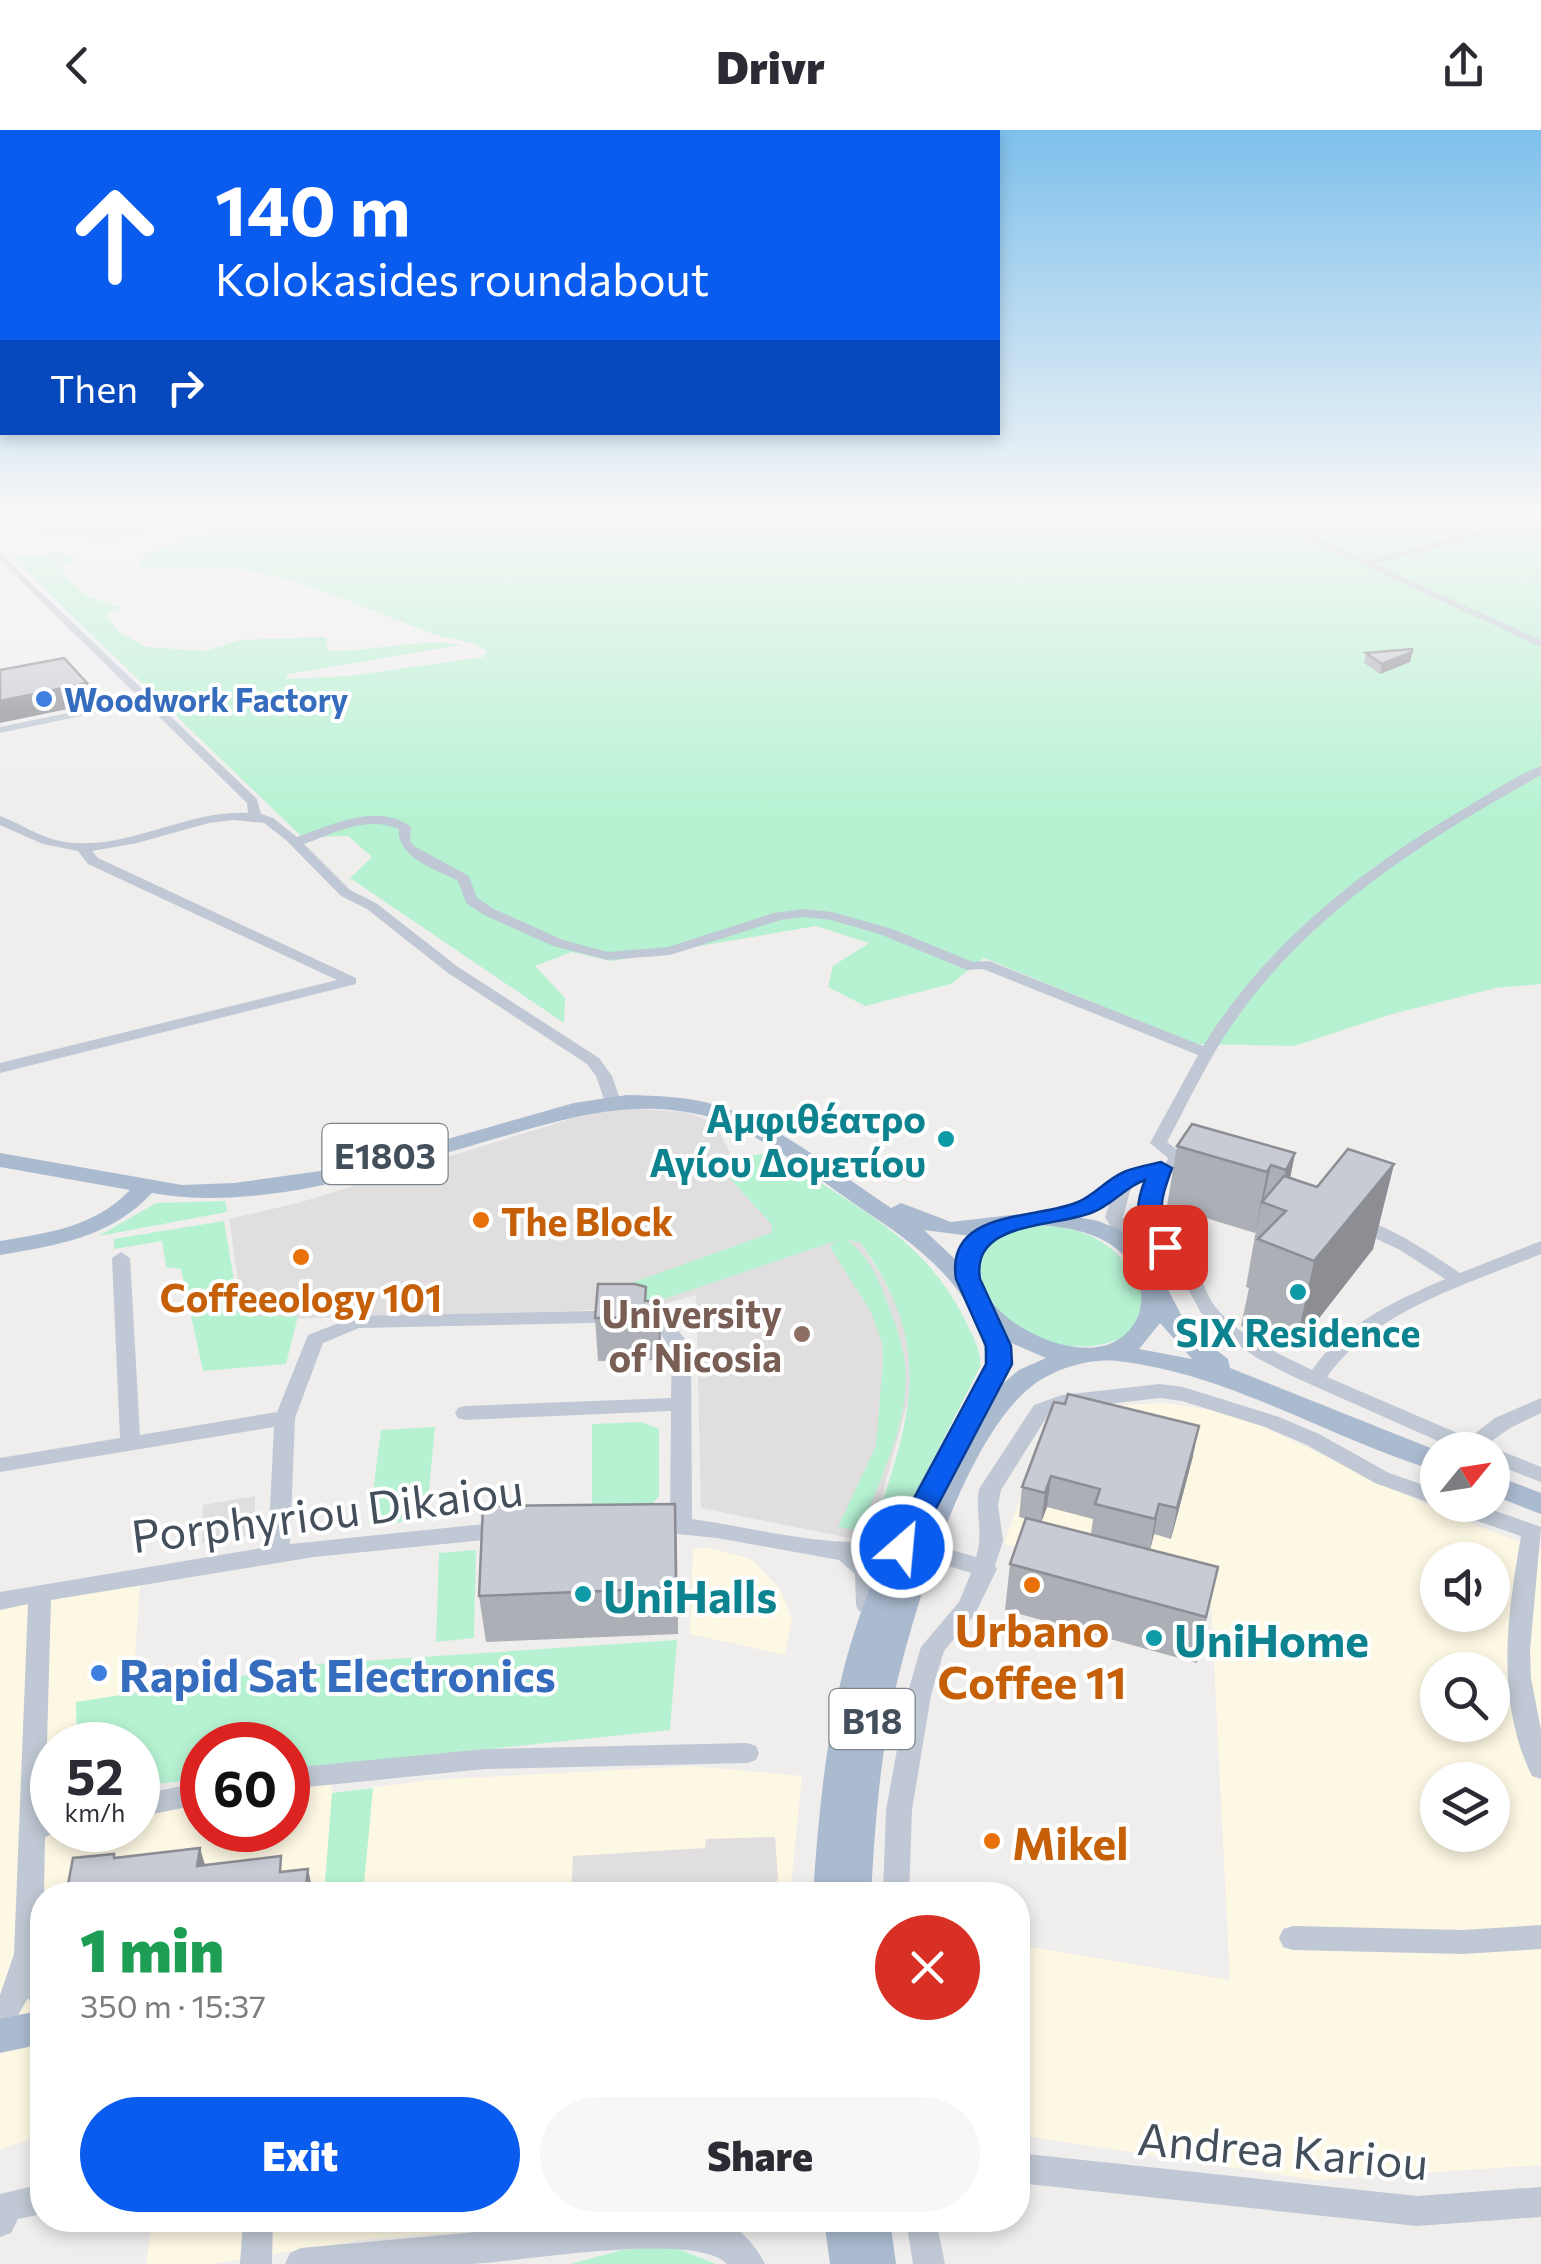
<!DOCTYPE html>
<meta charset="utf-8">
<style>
body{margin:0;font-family:Commissioner,sans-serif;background:#f7f7f7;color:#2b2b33;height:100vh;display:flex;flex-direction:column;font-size:38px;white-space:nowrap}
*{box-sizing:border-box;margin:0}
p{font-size:32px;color:#7c7c81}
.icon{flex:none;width:55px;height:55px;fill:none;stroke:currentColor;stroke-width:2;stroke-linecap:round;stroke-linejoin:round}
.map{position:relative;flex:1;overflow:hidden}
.drawer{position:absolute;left:30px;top:1752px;width:1000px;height:350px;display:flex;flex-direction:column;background:#fff;border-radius:40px;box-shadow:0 5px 15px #0003}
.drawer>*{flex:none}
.guide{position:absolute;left:0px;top:0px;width:1000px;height:305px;box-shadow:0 5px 15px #0003;background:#095ced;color:#fff;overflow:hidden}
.needle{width:65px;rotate:60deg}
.tools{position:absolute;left:1420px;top:1302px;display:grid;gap:20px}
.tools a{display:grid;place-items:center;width:90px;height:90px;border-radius:50%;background:#fff;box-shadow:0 5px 15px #0003;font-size:50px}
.speed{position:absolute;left:30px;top:1592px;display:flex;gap:20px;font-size:50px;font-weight:700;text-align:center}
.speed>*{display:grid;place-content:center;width:130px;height:130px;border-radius:50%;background:#fff;box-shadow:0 5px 15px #0003;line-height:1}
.speed small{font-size:25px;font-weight:400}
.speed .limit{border:15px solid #d22;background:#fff;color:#111}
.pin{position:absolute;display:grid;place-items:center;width:85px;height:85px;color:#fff;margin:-42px;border-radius:20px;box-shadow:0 5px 15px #0006}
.me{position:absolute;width:110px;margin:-55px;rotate:27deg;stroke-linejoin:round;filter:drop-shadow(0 0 8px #0008)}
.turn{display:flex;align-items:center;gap:35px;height:210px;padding:0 50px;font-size:45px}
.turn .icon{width:130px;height:130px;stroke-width:2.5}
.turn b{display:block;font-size:70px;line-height:85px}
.then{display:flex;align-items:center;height:95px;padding:0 50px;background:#0003;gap:20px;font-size:38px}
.round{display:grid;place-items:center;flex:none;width:105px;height:105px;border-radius:52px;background:#f7f7f7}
.summary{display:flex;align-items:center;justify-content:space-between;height:170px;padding:0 50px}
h1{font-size:60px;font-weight:800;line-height:75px;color:#1e9e55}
.cta{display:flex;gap:20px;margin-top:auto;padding:20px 50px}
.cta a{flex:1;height:115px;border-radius:60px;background:#095ced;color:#fff;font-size:40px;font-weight:800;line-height:115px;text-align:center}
.cta a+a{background:#f7f7f7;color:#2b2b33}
header{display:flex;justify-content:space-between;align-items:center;height:130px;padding:0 50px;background:#fff;font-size:45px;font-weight:800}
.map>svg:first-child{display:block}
</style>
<header><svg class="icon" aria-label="back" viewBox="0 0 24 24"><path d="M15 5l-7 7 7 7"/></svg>Drivr<svg class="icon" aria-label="share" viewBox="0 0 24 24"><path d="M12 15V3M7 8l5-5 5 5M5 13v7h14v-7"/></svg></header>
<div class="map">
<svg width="1541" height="2134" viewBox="0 0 1541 2134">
<rect width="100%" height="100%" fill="#f0eded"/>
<g fill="#fdf8e3" fill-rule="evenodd">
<path d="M1162,1273L1234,1283L1449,1385L1541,1420V2035L1315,2050L1018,2005V1815L1230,1850L1211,1472L1004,1414L1043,1304L1092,1277ZM1438,1430H1492V1485H1438ZM1438,1540H1492V1595H1438ZM1438,1650H1492V1705H1438Z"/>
<path d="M709,1418L751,1429L780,1459L792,1489L785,1525L690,1504L693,1419Z"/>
<path d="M140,1454L129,1615H52V1700H138V1669L202,1656V1700H288V1644L326,1638L333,1663L430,1650L692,1636L802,1646L790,1765H42V2006L0,2019V1479Z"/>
<path d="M152,2090H627L368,2109L210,2134H146Z"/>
</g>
<g fill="#e1dedf">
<path d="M619,978L685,982L715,993L732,1027L840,1109L860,1112L882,1147L899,1179L910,1218L912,1257L869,1412L701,1378L696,1165L657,1176L568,1181L244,1190L229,1089L298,1073L577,987Z"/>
<path d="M255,1366V1404L202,1413L203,1375Z"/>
<path d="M775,1707L778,1749L768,1765H571L573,1726L705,1718L706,1709Z"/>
</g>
<g fill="#b6f2d2">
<path d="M32,388H142L138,398L152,404L117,409L49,408L15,397L37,394Z"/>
<path d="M211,388H1541V854L1496,858L1392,884L1294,916L1195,914L984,828L951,854L865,876L828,857L833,836L869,813L816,796L611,831L572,822L535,836L565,868L564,893L350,748L372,727L348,706L302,707L11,427L62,422L76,428L77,433L59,434L66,446L89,467L123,478L105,485L119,502L146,517L205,521L240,510L326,507L328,521C372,522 417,508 461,515L289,544L285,549L349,546L484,527L487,522C474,509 455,512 437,505C378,484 302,448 240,439C208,434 173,442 140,438L141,426L204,401Z"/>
<path d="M767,1023L785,1030C859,1079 927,1110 967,1194C973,1207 982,1222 980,1237L898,1398L873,1412H869C908,1294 940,1222 860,1112L846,1110C862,1118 875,1142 882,1159C891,1183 902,1208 905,1234C912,1288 878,1351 861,1401L838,1397L876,1316L883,1231L882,1212L871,1182L830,1117L836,1111L652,1173L600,1176L635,1161L634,1152L771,1103L772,1095L715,1032Z"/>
<path d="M225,1071L227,1082L99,1106L156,1073Z"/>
<path d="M224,1091L240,1186H298L286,1234L203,1241L181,1139L166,1137L162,1111L114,1119V1109Z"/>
<path d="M1029,1096C1077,1094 1114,1108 1137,1152C1142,1162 1148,1171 1145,1181C1130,1228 1048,1222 1016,1200C1004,1192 993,1176 987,1164C968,1123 990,1105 1029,1096Z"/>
<path d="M642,1292L659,1299V1366L650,1377L592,1381V1294Z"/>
<path d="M435,1297L426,1391L369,1394L381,1300Z"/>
<path d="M476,1420L474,1508L436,1512L439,1423Z"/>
<path d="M677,1510L670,1600L288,1640V1615H202V1649L138,1656V1615H77L76,1572L318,1534Z"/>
<path d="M373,1658L363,1765H324L332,1663Z"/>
<path d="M671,2116L716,2134H570L622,2120Z"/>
</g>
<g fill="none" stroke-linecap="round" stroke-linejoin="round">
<g fill="#bfc8d4" fill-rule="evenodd">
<path d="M1261,388H1273L1366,431L1472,402L1541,393V399L1472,408L1374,434L1541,510V517Z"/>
<path d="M0,423L257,669L261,684L273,688L297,707C332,695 377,672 411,697L410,711L414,716L469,746L477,768L494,779L563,810L608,822L668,817L774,783L805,779L832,782L892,799L973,832L989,831L1203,916C1267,813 1364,737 1467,677C1491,663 1515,646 1541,636V645C1426,709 1310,782 1234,892C1208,929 1189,971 1167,1012L1185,1026L1180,1041L1167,1044C1147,1091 1167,1098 1192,1133C1202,1146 1205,1162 1214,1175C1236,1205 1279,1224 1312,1240C1344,1194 1395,1171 1445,1149L1400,1120L1351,1097L1348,1093L1351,1089C1377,1086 1437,1128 1460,1143L1541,1111V1124C1471,1153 1372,1181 1327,1247L1469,1308L1495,1288L1541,1268V1283L1510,1298L1486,1315L1489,1319L1499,1320L1541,1337V1352L1492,1333V1320L1456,1319L1294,1247L1257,1228L1222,1204L1201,1183L1178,1140L1146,1099L1140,1079L1148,1049L1132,1054L1123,1087L1142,1120L1139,1124H1127L1105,1087L1111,1069L1093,1081L1052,1093L1046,1092L1043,1088L1046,1084L1081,1073L1124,1044L1166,1034L1168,1028L1150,1013L1198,925L983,839L967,840L882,805L831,790L805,787L781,790L670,825L608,830L553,816L484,785L466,773L458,751C436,739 396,728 399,699C366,685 334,703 304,714L350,760L376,773L458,837L599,928L612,946L621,972L613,977L605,972L596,946L587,934L448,843L367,779L341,766L286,710L264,693L234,690L209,693L137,713L92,721L98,728L356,848V854L0,943V933L337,850L88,734L78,721L43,714L0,695V686C22,694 42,709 65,712C128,721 185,680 248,683L247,673L0,431Z"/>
<path d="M101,576L107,579L105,581L0,603V597Z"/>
<path d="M121,1122L130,1128L140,1305L277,1282L308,1205L357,1186L636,1180C663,1186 680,1195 691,1221L692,1389C763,1399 830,1420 902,1409L912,1415L921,1411L976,1427C984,1403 975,1384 979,1359L1034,1275L1062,1265L1160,1254L1183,1257L1279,1287L1319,1304L1389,1343L1438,1360V1375H1440L1430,1373L1375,1353L1305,1314L1265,1297L1182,1271L1160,1268L1065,1279L1048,1285L1001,1360L998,1375L1003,1411L995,1436L997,1439L975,1484L944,1521L931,1565L912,1680L909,1765H883L886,1680L907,1565L921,1517L959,1472L971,1443L913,1425L911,1421L902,1425L869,1430C880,1446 884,1463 875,1481L867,1484L859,1481L856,1475L855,1444L839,1430L717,1408L647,1401L644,1395L647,1389L670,1388L671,1281L465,1290L458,1288L455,1283L458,1278L465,1276L671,1268C671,1232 679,1204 636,1192L359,1198L323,1213L295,1288L290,1414L504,1392L512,1394L515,1400L512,1406L504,1408L314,1427L51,1470L45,1684L52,1683V1700H62L45,1707L42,1880L32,1876L28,1868L10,1899L0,1903V1865L14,1824L28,1474L0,1480V1462L268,1417L274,1297L0,1342V1328L120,1308L112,1128Z"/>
<path d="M1445,1375H1479L1541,1397L1530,1521L1531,1548L1541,1600V1649L1532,1646C1495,1571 1507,1486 1521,1406L1448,1381Z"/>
<path d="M747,1613L756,1616L759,1623L756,1630L747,1633L485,1639L288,1659V1638L485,1619Z"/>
<path d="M202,1652V1674L138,1687V1665Z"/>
<path d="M1541,1795V1819L1463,1824L1293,1820L1283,1817L1279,1808L1283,1799L1293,1796L1463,1800Z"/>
<path d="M1018,2023L1417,2066L1541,2057V2087L1417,2096L1018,2053Z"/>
<path d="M42,2054V2084L18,2089L11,2103L0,2107V2064Z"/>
<path d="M243,2090H273L272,2134H240Z"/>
<path d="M609,2090C637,2090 712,2085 735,2098C747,2106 759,2121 765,2134H727C694,2100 521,2132 470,2134C409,2134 347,2134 285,2134L290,2123L301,2118Z"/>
<path d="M906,2090H936L945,2134H913Z"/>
</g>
<g fill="#aabacf" fill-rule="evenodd">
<path d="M627,965C657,966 689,966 719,976C781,996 836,1042 891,1078L901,1073L951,1092L1047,1081L1098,1091L1118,1099L1150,1125L1188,1198L1228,1229L1230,1238L1438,1321V1341C1328,1309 1233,1244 1117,1231C1090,1228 1053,1239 1032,1256C960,1311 903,1511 887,1600C878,1654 874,1710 871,1765H813C819,1676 828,1579 857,1494C887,1402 941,1318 986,1234C983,1167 924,1120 871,1085C824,1054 756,998 702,985C629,968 564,989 494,1009C390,1039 260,1083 152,1063C110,1108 57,1115 0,1125V1111C48,1103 95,1097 130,1060L0,1037V1023L182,1055L234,1053L349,1037L574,973ZM1029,1095C1076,1095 1135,1109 1141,1163C1143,1182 1135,1198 1119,1209C1067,1245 933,1162 994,1109C1003,1102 1018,1099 1029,1095ZM924,1100L971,1106L958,1121L957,1131ZM1160,1193L1192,1229L1139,1219ZM1009,1212L1046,1228L1019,1240L1000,1256L1012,1234Z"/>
<path d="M1492,1344L1541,1363V1384L1492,1365Z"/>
<path d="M42,1880V1914L0,1923V1889Z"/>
<path d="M824,2090H890L896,2134H830Z"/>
</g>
</g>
<g fill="#acafb5" fill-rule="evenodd">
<path d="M1412,522L1410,532L1380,544L1364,533L1366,523Z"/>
<path d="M1177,1016L1295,1023L1290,1048L1317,1057L1394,1034L1373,1119L1295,1219L1241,1196L1249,1158L1246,1157L1256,1100L1255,1103L1167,1076Z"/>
<path d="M647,1171H659L660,1230L598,1231L595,1188Z"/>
<path d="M1054,1272L1193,1326L1171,1409L1154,1404L1150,1420L1208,1483L1197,1533L1005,1480L1010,1434L1026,1389L1019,1387L1022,1357ZM1047,1377L1093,1389L1091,1404L1041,1392Z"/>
<path d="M675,1374L678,1504L486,1512L479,1466Z"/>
</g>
<g fill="#8c8e94">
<path d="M1412,522L1410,532L1380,544L1382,534Z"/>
<path d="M87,553L92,574L0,593V571Z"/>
<path d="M1295,1023L1284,1080L1278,1078L1286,1040Z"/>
<path d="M1394,1034L1373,1119L1295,1219L1314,1131Z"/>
<path d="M1271,1035L1263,1072H1262L1255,1103L1267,1042Z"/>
<path d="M659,1171L661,1214L660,1230L658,1187Z"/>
<path d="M1199,1296L1193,1326L1171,1409L1177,1378Z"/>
<path d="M1051,1346L1047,1377L1041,1393L1045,1363Z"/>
<path d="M675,1374L677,1420L678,1504L676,1458Z"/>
<path d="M1159,1374L1154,1404L1150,1420L1155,1389Z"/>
<path d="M200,1718L207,1742L197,1736Z"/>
<path d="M308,1739L313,1762V1765H305Z"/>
</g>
<g fill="#c8cbd3" stroke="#8c8e94" stroke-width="2.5">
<path d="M1412,519V522L1382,534L1366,523Z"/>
<path d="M64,528L87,553L0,571V540Z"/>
<path d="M1192,994L1295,1023L1286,1040L1271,1035L1267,1042L1177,1016Z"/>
<path d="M1348,1019L1394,1034L1314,1131L1258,1109L1286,1081L1262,1072L1284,1046L1317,1057Z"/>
<path d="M598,1154H635L646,1157L645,1171H659L658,1187L595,1188Z"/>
<path d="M1068,1264L1199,1296L1177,1378L1159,1374L1155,1389L1095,1374L1100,1359L1051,1346L1045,1363L1022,1357L1054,1272L1065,1274Z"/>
<path d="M675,1374L676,1458L479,1466L483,1376Z"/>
<path d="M1026,1388L1218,1437L1206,1487L1010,1434Z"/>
<path d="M200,1718L197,1736L281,1726L280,1742L308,1739L305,1765H66L73,1728L114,1724V1728Z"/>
</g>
<linearGradient id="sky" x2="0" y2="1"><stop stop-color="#7ec0ec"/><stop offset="0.56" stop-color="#f8f7f7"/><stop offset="1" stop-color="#f8f7f7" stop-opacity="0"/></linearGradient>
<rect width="1541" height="687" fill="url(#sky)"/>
<path fill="#095ced" stroke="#063c9a" stroke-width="2.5" d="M1161,1032L1172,1038C1158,1077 1157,1081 1177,1117L1174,1122H1157C1138,1093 1132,1083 1145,1050C1126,1056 1112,1075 1093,1082C1056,1098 970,1090 980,1149L1011,1216L1012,1234L912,1424L902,1427L892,1424L888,1417L986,1234V1216L956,1149C945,1078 1038,1090 1078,1072C1095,1065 1107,1049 1124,1042C1135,1037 1149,1035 1161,1032Z"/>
<g fill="#3f7fe0" stroke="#fff" stroke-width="4">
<circle cx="44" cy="569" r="10"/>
<circle cx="99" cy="1543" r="10"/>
</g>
<g fill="#0f9aa8" stroke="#fff" stroke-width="4">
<circle cx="946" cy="1009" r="10"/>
<circle cx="1298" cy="1162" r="10"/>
<circle cx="583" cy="1464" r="10"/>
<circle cx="1154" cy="1508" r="10"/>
</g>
<g fill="#e8710a" stroke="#fff" stroke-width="4">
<circle cx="481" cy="1090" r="10"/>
<circle cx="301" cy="1127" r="10"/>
<circle cx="1032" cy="1455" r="10"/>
<circle cx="992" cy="1711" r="10"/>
</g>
<circle fill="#8d6e63" stroke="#fff" stroke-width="4" cx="802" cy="1204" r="10"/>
<g text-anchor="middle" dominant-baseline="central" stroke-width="8" stroke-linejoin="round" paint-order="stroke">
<g font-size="32" font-weight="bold" fill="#366cbe" stroke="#fff" text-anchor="start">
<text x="64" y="569">Woodwork Factory</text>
</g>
<g fill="#fff" stroke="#7c848d" stroke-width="2.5">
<rect x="322.5" y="994" width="125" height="60" rx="8"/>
<rect x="829.5" y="1559" width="85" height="60" rx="8"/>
</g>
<g font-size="35" font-weight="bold" fill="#444f5c">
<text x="385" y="1024">E1803</text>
<text x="872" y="1589">B18</text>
</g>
<g font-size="38" font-weight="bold" fill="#0d838f" stroke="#fff" text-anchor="end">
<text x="926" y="987">Αμφιθέατρο<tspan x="926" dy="44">Αγίου Δομετίου</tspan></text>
<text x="1298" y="1201" text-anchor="middle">SIX Residence</text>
</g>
<g font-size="38" font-weight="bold" fill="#c56008" stroke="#fff" text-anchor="start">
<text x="501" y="1090">The Block</text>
<text x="301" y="1166" text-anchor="middle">Coffeeology 101</text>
</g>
<g font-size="38" font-weight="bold" fill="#785e54" stroke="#fff" text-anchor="end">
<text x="782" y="1182">University<tspan x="782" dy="44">of Nicosia</tspan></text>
</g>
<g font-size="45" fill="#444f5c" stroke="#fff">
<text transform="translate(327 1381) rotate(-7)">Porphyriou Dikaiou</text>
<text transform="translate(1283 2019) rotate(5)">Andrea Kariou</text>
</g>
<g font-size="45" font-weight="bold" fill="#0d838f" stroke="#fff" text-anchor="start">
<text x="603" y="1464">UniHalls</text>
<text x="1174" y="1508">UniHome</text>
</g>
<g font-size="45" font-weight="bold" fill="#c56008" stroke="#fff">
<text x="1032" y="1498">Urbano<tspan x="1032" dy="52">Coffee 11</tspan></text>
<text x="1012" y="1711" text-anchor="start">Mikel</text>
</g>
<g font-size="45" font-weight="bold" fill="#366cbe" stroke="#fff" text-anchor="start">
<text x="119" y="1543">Rapid Sat Electronics</text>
</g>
</g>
</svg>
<div class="tools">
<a><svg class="needle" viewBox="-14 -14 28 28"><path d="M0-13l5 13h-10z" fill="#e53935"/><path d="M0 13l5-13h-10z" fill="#7c7c81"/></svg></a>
<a><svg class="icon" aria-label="sound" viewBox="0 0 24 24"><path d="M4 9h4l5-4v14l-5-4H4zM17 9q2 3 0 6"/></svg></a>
<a><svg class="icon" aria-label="search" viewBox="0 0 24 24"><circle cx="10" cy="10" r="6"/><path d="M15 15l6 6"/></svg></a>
<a><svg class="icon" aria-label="layers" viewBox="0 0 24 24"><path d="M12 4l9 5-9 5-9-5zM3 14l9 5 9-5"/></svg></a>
</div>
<div class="speed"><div>52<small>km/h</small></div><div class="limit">60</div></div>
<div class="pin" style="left:1165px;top:1117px;background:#d93025"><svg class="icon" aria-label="arrive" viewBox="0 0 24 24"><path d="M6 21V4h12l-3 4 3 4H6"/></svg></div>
<svg class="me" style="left:902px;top:1417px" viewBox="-20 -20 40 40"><circle r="17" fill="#095ced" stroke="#fff" stroke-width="3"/><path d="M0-11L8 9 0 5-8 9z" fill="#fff"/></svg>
<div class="guide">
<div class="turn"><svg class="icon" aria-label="ahead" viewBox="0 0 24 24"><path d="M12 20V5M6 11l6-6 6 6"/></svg><div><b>140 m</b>Kolokasides roundabout</div></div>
<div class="then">Then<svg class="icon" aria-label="right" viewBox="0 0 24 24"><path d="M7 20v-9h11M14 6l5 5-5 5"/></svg></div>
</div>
<section class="drawer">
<div class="summary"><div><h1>1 min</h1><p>350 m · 15:37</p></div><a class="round" style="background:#d93025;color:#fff"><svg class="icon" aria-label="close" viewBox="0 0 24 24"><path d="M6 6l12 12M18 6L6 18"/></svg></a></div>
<div class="cta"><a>Exit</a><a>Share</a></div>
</section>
</div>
